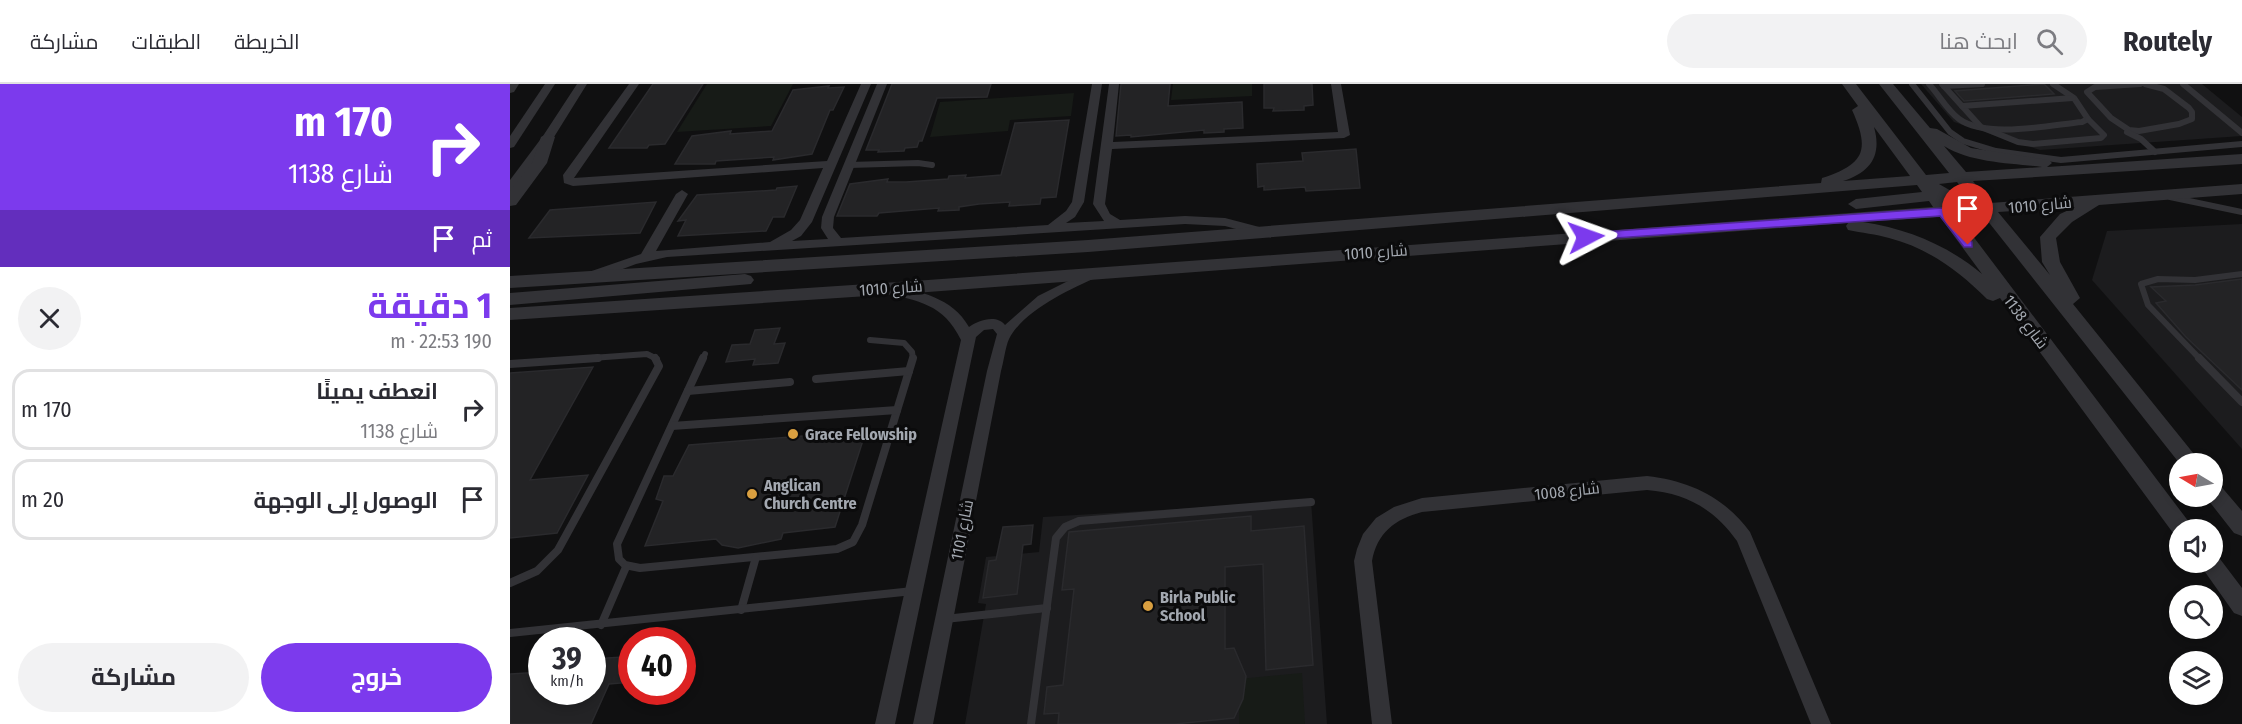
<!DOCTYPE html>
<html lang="ar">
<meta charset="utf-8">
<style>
body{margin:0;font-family:"Fira Sans Condensed",Cairo,sans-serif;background:#f2f2f3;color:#2b2b33;direction:rtl;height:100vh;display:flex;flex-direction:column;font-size:22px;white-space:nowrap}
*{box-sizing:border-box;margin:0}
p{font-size:20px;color:#7c7c81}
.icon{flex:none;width:33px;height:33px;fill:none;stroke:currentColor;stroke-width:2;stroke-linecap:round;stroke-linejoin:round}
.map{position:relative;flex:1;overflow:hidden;direction:ltr}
.drawer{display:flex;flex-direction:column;background:#fff;width:510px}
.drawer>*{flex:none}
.guide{background:#7c3aed;color:#fff;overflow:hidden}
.needle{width:39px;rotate:280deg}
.buttons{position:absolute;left:1659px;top:369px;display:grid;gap:12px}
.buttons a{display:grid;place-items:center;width:54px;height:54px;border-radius:50%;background:#fff;box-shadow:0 3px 9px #0003;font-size:30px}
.speed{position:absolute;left:18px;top:543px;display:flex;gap:12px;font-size:30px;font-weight:700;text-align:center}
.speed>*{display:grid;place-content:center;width:78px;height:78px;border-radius:50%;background:#fff;box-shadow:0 3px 9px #0003;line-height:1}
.speed small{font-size:15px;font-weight:400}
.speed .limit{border:9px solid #d22;background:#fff;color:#111}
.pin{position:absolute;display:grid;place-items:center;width:51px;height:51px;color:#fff;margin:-62px -26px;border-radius:50% 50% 50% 0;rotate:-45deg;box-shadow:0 0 6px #0007}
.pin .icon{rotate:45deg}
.me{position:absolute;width:66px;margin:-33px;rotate:86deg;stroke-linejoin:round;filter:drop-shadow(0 0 4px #0008)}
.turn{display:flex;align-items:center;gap:21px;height:126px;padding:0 18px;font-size:27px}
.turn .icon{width:78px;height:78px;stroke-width:2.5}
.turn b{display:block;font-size:42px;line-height:51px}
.then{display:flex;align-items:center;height:57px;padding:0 18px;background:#0003;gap:12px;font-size:22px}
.round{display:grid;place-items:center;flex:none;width:63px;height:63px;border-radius:32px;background:#f2f2f3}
.overview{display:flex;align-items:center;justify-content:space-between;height:102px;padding:0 18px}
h1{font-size:36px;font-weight:700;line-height:45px;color:#7c3aed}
.button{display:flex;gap:12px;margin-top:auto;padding:12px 18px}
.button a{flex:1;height:69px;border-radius:36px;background:#7c3aed;color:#fff;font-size:24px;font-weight:700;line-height:69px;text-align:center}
.button a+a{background:#f2f2f3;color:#2b2b33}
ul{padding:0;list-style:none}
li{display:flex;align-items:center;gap:18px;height:81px;margin:0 12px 9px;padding:0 6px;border:3px solid #e1e1e2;border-radius:18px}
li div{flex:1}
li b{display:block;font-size:22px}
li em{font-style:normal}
header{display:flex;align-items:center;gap:36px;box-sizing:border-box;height:84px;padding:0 30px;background:#fff;border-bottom:2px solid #e1e1e2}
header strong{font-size:28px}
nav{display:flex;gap:33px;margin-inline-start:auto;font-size:21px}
.search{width:420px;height:54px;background:#f2f2f3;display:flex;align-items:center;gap:15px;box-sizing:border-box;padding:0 21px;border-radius:33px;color:#7c7c81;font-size:22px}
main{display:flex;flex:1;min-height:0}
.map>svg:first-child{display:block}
</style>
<header>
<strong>Routely</strong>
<div class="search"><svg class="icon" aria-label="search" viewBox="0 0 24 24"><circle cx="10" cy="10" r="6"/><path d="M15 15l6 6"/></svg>ابحث هنا</div>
<nav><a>الخريطة</a><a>الطبقات</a><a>مشاركة</a></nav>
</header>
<main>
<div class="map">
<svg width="1732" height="640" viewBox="0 0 1732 640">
<rect width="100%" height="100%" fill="#101011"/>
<g fill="#1c1c1e">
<path d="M1411,0H1692L1732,33V52L1530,66L1444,38Z"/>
<path d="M1732,140V365L1582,196L1597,147Z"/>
<path d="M801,417L817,640H455L476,520L468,519L476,473L529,468L533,433Z"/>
</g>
<g fill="#171b17">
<path d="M197,0H283L261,42L167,48Z"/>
<path d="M663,0H742V12L661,16Z"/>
<path d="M564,9L561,32L500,36L498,47L420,53L430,18Z"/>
<path d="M792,589L795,640H729V595Z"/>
</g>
<g fill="#232325" stroke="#2a2a2d" stroke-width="1.5">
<path d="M143,0H193L155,60L139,61L137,64H99Z"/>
<path d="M382,0H481L477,13L427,14L412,57H409L407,63L395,64L394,67L368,68L369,66H356Z"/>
<path d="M611,0H660L658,22L732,18L733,44L714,45V48L694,49V46L621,53V51L606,52Z"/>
<path d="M754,0H802L803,21L794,22V26L763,27L764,24H754Z"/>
<path d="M1534,0L1544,10L1454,17L1445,7Z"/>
<path d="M319,2L318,4L334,3L323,26H320L302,70L263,76L264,73L206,77L205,80H165L182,52L221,47L220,50L262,47L283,6Z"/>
<path d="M559,36L546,113L531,114L530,120L499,122L500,118L469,120L449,123V126L428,127L429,124L369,129L367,132H327L340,100L378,95L377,98H396L438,95L439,92L456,91L455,94L491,91L505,39Z"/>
<path d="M846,65L850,104L796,107L795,103L754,106V102L748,103L747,80L793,77L792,69Z"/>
<path d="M287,102L274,133H263L256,147L168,152L176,136L168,137L187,111L266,106L267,104Z"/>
<path d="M146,118L130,149L19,154L40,126Z"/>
<path d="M1732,195V306L1676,253L1646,219L1656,217L1641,203L1685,201Z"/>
<path d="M270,244L264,260L275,259L268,279L243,281L245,275L216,278L222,261L240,260L245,246Z"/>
<path d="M83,283L20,396L78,391L47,449L0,454V289Z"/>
<path d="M356,347L325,443L273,449L271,455L228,464L212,461L206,455L135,462L153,417L146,415L154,392H163L179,361Z"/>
<path d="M741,432V447L794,442L803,581L756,586L753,480L715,483V565L724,564L736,592L733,615L724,634L665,640H548L549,629L534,630L537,603L553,601L564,505L552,506L559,448Z"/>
<path d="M523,441L521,460L513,461L507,510L473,514L479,477L486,476L493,443Z"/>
<path d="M112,573L111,575L122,574V598L99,600L81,640H0V590L32,588V608H82V575Z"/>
</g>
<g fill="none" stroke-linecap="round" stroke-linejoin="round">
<g stroke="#323236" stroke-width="6">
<path d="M1402,0L1440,48L1453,57L1486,67L1551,76L1732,60"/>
<path d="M1419,0C1429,11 1437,26 1449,35C1476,55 1540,41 1572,38L1578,35L1564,14L1543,0"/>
<path d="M1432,0L1471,43L1508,58L1523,60L1591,54L1594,51L1578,35"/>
<path d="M1630,0L1585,3L1577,8L1601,34L1619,46L1629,47L1669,40L1682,35V28L1679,24L1654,5L1635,0"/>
<path d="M1673,0L1732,49"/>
<path d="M1434,2L1472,0"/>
<path d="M1452,22L1563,14"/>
<path d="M1617,48L1631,55L1645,68"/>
<path d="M339,81L408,79L422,81"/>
<path d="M1660,113L1732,128"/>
<path d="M360,256L394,259L402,268L403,275"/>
<path d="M68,275L137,270L147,275"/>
<path d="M193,275L195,270"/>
<path d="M1690,275L1638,221L1631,200L1648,195L1685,196L1732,190"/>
</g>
<g stroke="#323236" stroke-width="8">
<path d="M193,274L107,460L109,475L115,481L130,484L327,465L343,458L352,441L403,274"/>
<path d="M1689,274L1732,318"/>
<path d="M0,280L88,274"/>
<path d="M306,295L399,287"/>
<path d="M178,307L280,298"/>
<path d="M162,342L387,326"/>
<path d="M0,499L27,487L48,466L149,282L145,274"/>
<path d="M231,526L246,473"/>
<path d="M435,535L537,524"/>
<path d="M91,541L116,483"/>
<path d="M0,549L403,507"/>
<path d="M521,640L546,454L555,443L569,437L801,418"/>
</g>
<g fill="#323236" fill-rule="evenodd">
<path d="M0,0H9L4,8L0,9Z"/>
<path d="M35,0H45L4,63L0,64V52Z"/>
<path d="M67,0H77L44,53L4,107L0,108V96L33,52Z"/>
<path d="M119,0H129L64,94L317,77L351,0H361L302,138L291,152L282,157L318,155L311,144L312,133L367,0H377L324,133L323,144L331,154L538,141L556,127L562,118L582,0H592L574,118L565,133L556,139L594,137L583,120L599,0H609L603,58L828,48L821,0H831L840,51L834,54L602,65L595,120L600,130L610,136L675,132L715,134L757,145L758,148L752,152L715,142L675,140L157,173L126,180L81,197L74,192L76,189L131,170L166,110L172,106L178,110L146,167L260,158L281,146L290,136L313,84L63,102L54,99L53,91Z"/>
<path d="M582,185L587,187L589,190L587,193C559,206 514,226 499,255C495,264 494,277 491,287L423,640H403L477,287L487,250L483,245L474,246L466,253L385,640H365L451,256C433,219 409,218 373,208L371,205L378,200C410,208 442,213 459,243C468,236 487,230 495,241L528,212Z"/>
<path d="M1137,392C1180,397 1214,413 1240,448L1321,640H1301L1227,457C1204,425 1176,409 1137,406L912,428C885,435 867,449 862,477L882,640H862L844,477L847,465L853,450L866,434L884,423L912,414Z"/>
</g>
<g fill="#323236" fill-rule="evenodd">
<path d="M1332,0H1346L1416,91L1439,89L1369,0H1383L1420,44L1427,45L1461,64L1539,76L1542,79L1537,83L1732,70V80L1463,97L1480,119L1732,100V110L1589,121L1562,138L1546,154L1550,178L1570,214L1563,220L1692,380H1670L1473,131L1465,136L1455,131H1447L1685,446H1670V454L1666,453L1490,214L1483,217L1477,215C1449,187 1418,164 1379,154C1366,150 1352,149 1338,146L1336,142L1338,139L418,208L0,236V224L418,196L1423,123L1419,117L1346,125L1338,120L1346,115L1412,108L1407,101L578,168L0,204V192L578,156L1311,99L1312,94C1355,80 1360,66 1342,26L1348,22ZM1364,43L1400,92L1333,97C1361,88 1372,71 1364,43ZM1434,62C1461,79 1501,79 1532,83L1456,88ZM1447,98L1464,120L1429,100ZM1434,116L1444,121L1439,122ZM1565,123L1550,130L1530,153L1532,178L1540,191L1488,128ZM1430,133L1472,190C1437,161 1398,145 1353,138Z"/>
<path d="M38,49L45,53L37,79L6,121L0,122V107L22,79L31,53Z"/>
<path d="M235,190L241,192L244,196L241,200L0,221V209Z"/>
<path d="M1702,398L1709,400L1732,427V452L1724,449L1695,412H1702Z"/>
<path d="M1702,470L1707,471L1732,504V532L1724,529L1688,478H1702Z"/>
</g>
</g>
<path fill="#7c3aed" stroke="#51269a" stroke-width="1.5" d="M1433,124L1437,125L1462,158V163H1454L1430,132L1076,156L1070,153L1076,149Z"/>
<g fill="#d99f40" stroke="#0b0b0c" stroke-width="2">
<circle cx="283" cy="350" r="6"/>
<circle cx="242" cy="410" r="6"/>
<circle cx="638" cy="522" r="6"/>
</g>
<g text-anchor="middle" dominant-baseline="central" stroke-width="6" stroke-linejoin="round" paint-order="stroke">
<g font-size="16" fill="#a3a8b0" stroke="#0b0b0c">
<text transform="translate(1530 121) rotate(-5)">شارع 1010</text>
<text transform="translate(866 168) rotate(-4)">شارع 1010</text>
<text transform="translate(381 204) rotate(-4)">شارع 1010</text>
<text transform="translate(1516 238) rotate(53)">شارع 1138</text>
<text transform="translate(1057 407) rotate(-6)">شارع 1008</text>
<text transform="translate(452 446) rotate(-79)">شارع 1101</text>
</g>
<g font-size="16" font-weight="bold" fill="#a3a8b0" stroke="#0b0b0c" text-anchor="start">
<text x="295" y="350">Grace Fellowship</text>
<text x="254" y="401">Anglican<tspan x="254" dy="18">Church Centre</tspan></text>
<text x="650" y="513">Birla Public<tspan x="650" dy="18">School</tspan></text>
</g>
</g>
</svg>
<div class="buttons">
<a><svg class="needle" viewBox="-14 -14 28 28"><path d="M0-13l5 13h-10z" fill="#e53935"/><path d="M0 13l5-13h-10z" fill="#7c7c81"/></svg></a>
<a><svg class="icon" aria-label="sound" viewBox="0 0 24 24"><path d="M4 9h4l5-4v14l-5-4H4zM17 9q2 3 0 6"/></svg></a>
<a><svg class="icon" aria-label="search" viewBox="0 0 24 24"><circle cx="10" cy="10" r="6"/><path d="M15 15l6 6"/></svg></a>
<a><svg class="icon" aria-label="layers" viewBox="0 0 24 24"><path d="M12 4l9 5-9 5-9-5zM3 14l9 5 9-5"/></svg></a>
</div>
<div class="speed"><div>39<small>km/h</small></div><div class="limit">40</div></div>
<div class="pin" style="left:1458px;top:161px;background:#d93025"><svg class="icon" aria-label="arrive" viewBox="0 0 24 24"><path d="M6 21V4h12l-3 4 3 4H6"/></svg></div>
<svg class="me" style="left:1076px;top:153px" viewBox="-20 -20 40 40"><path d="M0-17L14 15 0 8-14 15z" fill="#7c3aed" stroke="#fff" stroke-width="4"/></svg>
</div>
<section class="drawer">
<div class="guide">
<div class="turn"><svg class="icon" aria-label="right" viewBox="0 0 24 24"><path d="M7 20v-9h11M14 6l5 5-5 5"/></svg><div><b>170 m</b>شارع 1138</div></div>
<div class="then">ثم<svg class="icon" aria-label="arrive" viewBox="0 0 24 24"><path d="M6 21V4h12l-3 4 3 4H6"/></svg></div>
</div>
<div class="overview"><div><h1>1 دقيقة</h1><p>190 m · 22:53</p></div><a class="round"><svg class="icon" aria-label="close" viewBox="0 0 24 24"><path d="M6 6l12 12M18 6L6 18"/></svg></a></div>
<ul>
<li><svg class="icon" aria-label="right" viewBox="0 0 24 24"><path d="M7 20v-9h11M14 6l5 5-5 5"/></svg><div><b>انعطف يمينًا</b><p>شارع 1138</p></div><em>170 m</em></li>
<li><svg class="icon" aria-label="arrive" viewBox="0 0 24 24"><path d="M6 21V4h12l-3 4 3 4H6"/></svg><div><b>الوصول إلى الوجهة</b></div><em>20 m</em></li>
</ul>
<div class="button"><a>خروج</a><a>مشاركة</a></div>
</section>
</main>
